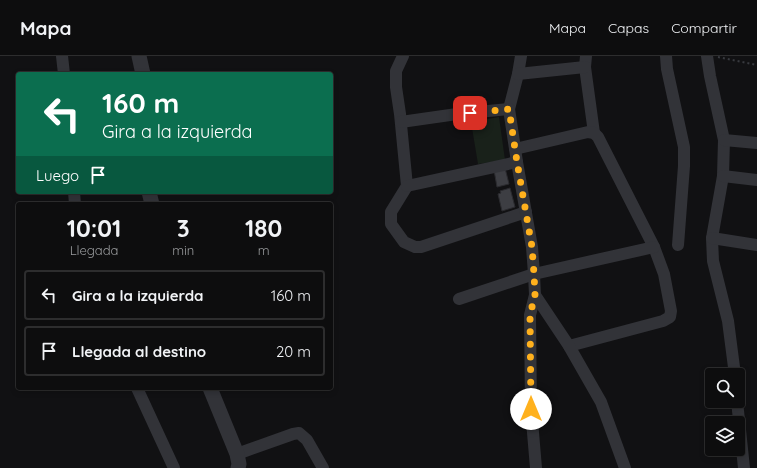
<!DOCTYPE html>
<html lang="es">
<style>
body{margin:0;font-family:Quicksand,sans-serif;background:#161617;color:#f1f3f6;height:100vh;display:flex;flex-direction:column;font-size:15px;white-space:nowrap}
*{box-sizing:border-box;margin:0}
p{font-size:13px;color:#9a9c9e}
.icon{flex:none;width:22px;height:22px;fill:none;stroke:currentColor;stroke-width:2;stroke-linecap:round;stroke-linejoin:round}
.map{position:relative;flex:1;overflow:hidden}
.side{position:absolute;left:16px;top:146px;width:317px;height:188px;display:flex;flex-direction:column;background:#0d0d0e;border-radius:4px;box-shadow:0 2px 6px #0003,0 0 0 1px #2d2d2e}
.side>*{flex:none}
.top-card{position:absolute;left:16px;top:16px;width:317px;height:122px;border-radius:4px;box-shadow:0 2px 6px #0003,0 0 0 1px #2d2d2e;background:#0b6e4f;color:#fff;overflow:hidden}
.tools{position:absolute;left:705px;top:312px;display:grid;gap:8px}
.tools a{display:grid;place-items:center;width:40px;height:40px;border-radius:4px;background:#0d0d0e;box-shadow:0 2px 6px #0003,0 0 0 1px #2d2d2e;font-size:20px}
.pin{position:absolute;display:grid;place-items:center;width:34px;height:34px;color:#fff;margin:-17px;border-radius:8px;box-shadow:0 2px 6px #0006}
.me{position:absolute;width:44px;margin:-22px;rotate:0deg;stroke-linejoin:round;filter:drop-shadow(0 0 3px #0008)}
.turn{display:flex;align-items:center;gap:14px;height:84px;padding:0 20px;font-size:18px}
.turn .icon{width:52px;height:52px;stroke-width:2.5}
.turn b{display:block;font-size:28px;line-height:34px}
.then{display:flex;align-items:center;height:38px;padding:0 20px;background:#0003;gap:8px;font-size:15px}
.eta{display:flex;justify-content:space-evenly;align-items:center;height:68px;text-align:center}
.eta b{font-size:24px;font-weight:700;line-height:28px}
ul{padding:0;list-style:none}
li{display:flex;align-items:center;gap:12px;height:50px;margin:0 8px 6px;padding:0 12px;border:2px solid #2d2d2e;border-radius:4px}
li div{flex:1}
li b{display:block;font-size:15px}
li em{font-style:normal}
header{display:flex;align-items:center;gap:24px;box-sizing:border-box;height:56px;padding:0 20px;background:#0d0d0e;border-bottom:1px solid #2d2d2e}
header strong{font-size:19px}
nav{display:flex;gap:22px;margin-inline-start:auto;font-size:14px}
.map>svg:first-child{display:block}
</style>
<header>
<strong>Mapa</strong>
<nav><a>Mapa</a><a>Capas</a><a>Compartir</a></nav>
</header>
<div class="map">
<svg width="757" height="412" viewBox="0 0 757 412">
<rect width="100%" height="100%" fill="#111113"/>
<path fill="#19211a" d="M499,61L505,104L478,108L471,66Z"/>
<g fill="#3d3e43" stroke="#2b2b2f">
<path d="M505,112L509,128L497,131L494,114Z"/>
<path d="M510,132L515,151L502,155L498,138L501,137L500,135Z"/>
</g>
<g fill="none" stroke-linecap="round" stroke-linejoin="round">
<path stroke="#383a3f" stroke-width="2" stroke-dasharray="2 3" stroke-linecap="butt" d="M718,1L757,9"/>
<g stroke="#323338" stroke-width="12">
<path d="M62,0L64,18"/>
<path d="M403,0L396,15V31L400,58L407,130L391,156V168L404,186L415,191H421L526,156"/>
<path d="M521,0L518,18L509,53L517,106L532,191L534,218L535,239L530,259L531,353L536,412"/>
<path d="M586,0L585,11L594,77"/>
<path d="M666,0L667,13L684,91V110L678,189"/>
<path d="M707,0L710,20L724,84L723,120L712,182L713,205L728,265L735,319"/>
<path d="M518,18L585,11"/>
<path d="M401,66L457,58L509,53"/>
<path d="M724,84L757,87"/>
<path d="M515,93L588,76L594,77L598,81L654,191L664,218L671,255L670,261L663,265L569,290"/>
<path d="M723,120L757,124"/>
<path d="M407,130L517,106"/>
<path d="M74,136L75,148"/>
<path d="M712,182L757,189"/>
<path d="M535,239L569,290L601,346L625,412"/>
<path d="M459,243L534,218L654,191"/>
<path d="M137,332L174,412"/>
<path d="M737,345L744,412"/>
<path d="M237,398L293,378L299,377L307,384L323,412"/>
</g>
<g stroke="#323338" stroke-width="15">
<path d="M139,0L143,18"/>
<path d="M149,136L152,148"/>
<path d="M210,332L237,398L239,408L238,412"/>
</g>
</g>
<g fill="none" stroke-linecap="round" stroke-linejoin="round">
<path stroke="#ffb11d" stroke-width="7" stroke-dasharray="0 12.6" d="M470,57L509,53L517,106L532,191L534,218L535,239L530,259L531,353"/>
</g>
</svg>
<div class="tools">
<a><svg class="icon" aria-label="search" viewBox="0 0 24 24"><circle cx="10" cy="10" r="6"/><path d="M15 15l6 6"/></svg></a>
<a><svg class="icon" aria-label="layers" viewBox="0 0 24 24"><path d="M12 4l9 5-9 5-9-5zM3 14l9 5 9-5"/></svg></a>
</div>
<div class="pin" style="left:470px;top:57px;background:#d93025"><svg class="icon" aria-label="arrive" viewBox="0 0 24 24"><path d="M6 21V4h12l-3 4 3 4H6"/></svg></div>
<svg class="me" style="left:531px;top:353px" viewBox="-20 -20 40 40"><circle r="19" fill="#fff"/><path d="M0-13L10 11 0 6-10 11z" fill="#ffb11d"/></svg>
<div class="top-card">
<div class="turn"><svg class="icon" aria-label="left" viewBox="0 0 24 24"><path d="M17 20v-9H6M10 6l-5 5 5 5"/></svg><div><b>160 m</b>Gira a la izquierda</div></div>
<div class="then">Luego<svg class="icon" aria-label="arrive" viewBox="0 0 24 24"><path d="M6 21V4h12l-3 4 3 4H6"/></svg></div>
</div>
<section class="side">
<div class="eta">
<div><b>10:01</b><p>Llegada</p></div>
<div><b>3</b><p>min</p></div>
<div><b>180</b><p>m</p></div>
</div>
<ul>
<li><svg class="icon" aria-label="left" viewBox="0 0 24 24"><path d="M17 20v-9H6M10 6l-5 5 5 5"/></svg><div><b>Gira a la izquierda</b></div><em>160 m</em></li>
<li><svg class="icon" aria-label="arrive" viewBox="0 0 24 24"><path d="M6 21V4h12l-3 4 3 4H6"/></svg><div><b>Llegada al destino</b></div><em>20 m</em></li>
</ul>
</section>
</div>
